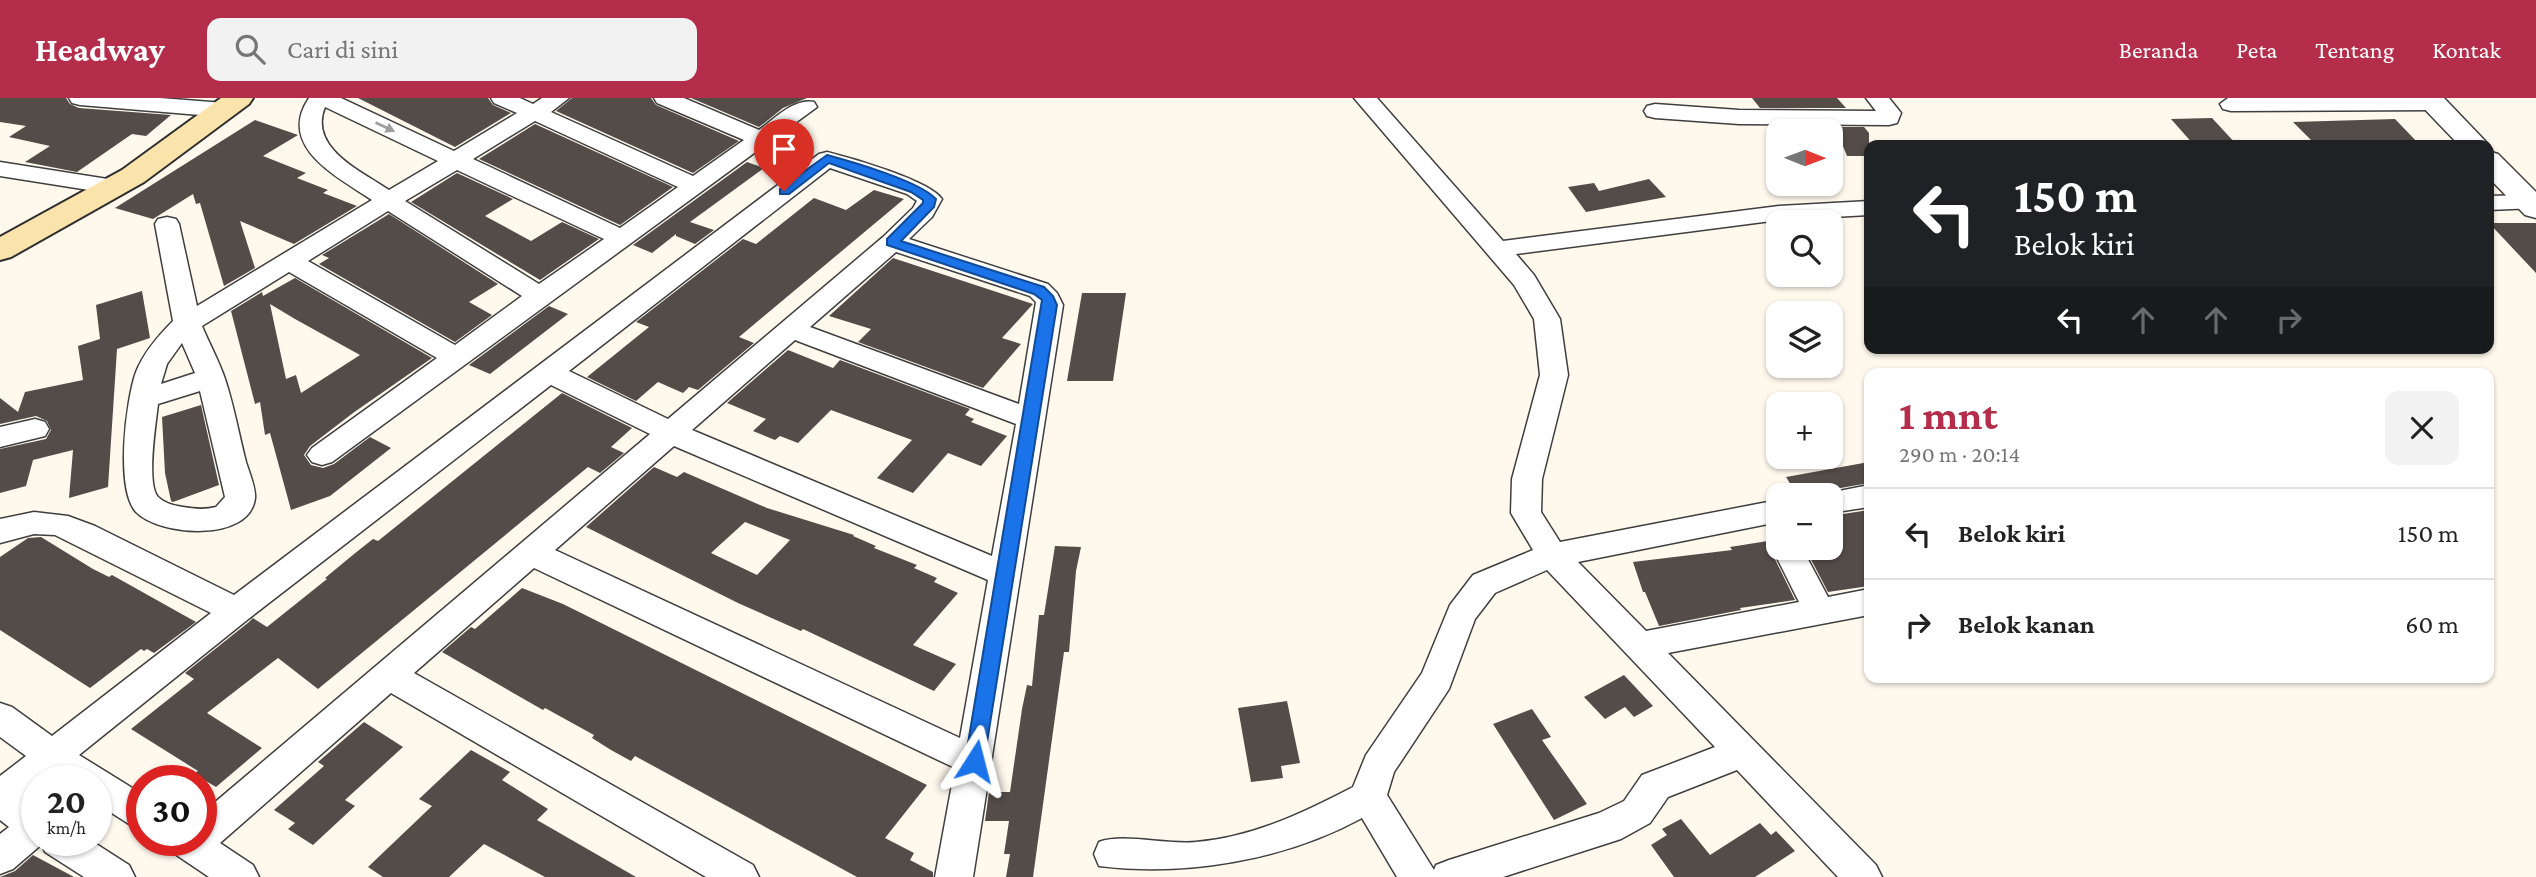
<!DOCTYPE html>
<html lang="id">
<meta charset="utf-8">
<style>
body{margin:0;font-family:"Crimson Pro",serif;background:#f2f2f2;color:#222;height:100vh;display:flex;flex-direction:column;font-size:26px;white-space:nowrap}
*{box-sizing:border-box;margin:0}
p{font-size:23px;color:#767676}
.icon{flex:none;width:38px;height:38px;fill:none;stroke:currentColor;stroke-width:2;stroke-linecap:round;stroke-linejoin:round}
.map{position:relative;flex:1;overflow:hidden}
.sheet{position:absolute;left:1864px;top:270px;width:630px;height:315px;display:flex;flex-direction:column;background:#fff;border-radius:14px;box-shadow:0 2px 5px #0004}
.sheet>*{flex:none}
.guide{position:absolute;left:1864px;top:42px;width:630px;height:214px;border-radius:14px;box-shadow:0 2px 5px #0004;background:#202124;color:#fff;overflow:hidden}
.needle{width:46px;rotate:91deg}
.buttons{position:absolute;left:1766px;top:21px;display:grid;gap:14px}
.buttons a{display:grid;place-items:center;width:77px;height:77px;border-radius:14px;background:#fff;box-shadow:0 2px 5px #0004;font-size:35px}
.speed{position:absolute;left:21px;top:667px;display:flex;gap:14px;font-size:35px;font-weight:700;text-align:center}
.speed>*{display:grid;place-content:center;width:91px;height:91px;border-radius:50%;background:#fff;box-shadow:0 2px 5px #0004;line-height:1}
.speed small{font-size:18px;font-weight:400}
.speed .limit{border:10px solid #d22;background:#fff;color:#111}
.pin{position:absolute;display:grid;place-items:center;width:60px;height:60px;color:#fff;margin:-72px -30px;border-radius:50% 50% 50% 0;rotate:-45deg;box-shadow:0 0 7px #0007}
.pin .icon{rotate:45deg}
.me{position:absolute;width:77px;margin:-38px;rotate:9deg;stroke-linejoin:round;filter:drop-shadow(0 0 5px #0008)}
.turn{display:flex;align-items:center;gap:24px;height:147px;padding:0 35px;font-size:32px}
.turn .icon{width:91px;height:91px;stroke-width:2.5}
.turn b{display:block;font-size:49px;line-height:60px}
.lanes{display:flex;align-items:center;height:66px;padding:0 35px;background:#0003;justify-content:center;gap:35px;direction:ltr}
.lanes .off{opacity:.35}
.round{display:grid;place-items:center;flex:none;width:74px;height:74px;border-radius:14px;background:#f2f2f2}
.headline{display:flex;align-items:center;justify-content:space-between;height:119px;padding:0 35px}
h1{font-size:42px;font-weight:700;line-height:52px;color:#b42d4b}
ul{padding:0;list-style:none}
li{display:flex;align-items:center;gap:21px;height:91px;padding:0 35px;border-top:2px solid #e0e0e0}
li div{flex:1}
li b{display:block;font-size:26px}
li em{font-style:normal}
header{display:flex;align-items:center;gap:42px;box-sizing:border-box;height:98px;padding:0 35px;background:#b42d4b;color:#fff}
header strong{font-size:33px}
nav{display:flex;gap:38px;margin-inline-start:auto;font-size:24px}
.search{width:490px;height:63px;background:#f2f2f2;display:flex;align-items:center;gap:18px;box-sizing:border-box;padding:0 24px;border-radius:14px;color:#767676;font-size:26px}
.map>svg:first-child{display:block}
</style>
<header>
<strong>Headway</strong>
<div class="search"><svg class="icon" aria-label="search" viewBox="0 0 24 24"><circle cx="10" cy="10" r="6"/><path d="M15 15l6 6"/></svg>Cari di sini</div>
<nav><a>Beranda</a><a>Peta</a><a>Tentang</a><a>Kontak</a></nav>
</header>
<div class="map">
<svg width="2536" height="779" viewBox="0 0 2536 779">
<rect width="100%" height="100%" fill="#fef8ed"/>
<g fill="#544c49" fill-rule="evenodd">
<path d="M0,0H66L70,6L79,10L171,17L146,38L132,36L77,74L25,64L50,48L9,39L26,28L0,24Z"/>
<path d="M358,0H488L493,7L511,15L455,49Z"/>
<path d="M572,0H651L656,7L739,43L693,75L556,13Z"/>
<path d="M691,0H807L783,10L759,29Z"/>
<path d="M1752,0H1837L1846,10H1760Z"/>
<path d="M2212,20L2237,47H2194L2171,21Z"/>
<path d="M2395,21L2420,47H2316L2293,24Z"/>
<path d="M255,22L298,37L263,58L306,75L297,80L328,92L323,95L357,108L294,146L240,123L255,170L224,188L200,105L196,106L193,96L153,121L115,110Z"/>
<path d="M535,26L673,89L620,127L479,61Z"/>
<path d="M1777,29H1864L1869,35V58H1847L1837,33H1780Z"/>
<path d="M747,64L764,70L690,124L714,132L695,146L676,138V136L652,155L633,147Z"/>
<path d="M457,75L513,101L485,118L531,143L562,124L599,141L540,182L411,104Z"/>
<path d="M1649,81L1666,99L1586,114L1568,89L1594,85L1599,93Z"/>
<path d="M874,92L904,101L739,239L754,245L698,292L689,289L683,295L658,284L636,303L587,279L649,229L636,224L743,141L756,146L814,100L846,112Z"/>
<path d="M389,116L498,186L469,204L492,217L455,244L319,166L329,160L322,157Z"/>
<path d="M2489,125H2536V175Z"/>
<path d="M893,160L1033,206L1002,240L1021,246L983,290L858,244L871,231L829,218Z"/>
<path d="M295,180L432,260L353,315L310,348L304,357L311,367L323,370L334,366L370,339L391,350L330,398L291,412L270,335L265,337L260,304L255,306L231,213L262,194L263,198ZM270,206L295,221L360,257L301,295L296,277L286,281Z"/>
<path d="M142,193L150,240L117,251L108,389L69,400L73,352L33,362L26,388L0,395V351L46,341L51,332L47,323L36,318L0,326V300L18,314L25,294L83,282L78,248L100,241L96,207Z"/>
<path d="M1082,195H1126L1113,283H1067Z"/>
<path d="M549,208L568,216L490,276L469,267Z"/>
<path d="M788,252L833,270L840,262L970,311L965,317L974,321L971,324L1007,338L981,368L948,355L913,395L877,380L912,342L831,312L798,345L780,338L775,342L753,333L766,321L727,305Z"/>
<path d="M562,295L632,330L611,349L624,355L600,375L588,369L318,591L278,560L207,615L262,650L216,689L194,676L198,673L131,631L194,581L185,575L249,524L253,520L267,529L327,481L325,480L354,456L373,441L378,443Z"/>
<path d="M201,307L219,387L173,404L171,403L165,375L162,319Z"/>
<path d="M1869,364V385L1818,394L1816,397H1797L1786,379Z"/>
<path d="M654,369L677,379L684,374L767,410L854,437L853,438L876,448L874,450L917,467L914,470L937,480L934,484L958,495L913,547L956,566L934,593L803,531L801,533L738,505L586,429ZM745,424L790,442L757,477L711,455Z"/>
<path d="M1869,412V488L1828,494L1805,450H1830V418Z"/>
<path d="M41,439L93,471L109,479L112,477L196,524L154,555L147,551L144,553L141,551L90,590L0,532V459L28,440Z"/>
<path d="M1774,442L1770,451L1795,502L1740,510L1741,512L1659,528L1645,494H1643L1633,464L1732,452L1730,449Z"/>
<path d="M1055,448L1081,449L1076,473L1069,554H1064L1033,779H1006L1010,756H1004L1009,723H985L989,694H1010L1022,611L1027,587L1032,588L1039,517H1044Z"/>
<path d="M522,490L563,506L927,687L885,740L914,755L910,762L933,774V779H857L635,658L631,663L611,652L592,640L594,637L545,610L543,612L442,554L471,529L475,531Z"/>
<path d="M1624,577L1653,608L1634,619L1625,609L1605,621L1584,599Z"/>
<path d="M1287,603L1300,665L1281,668L1283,680L1251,684L1238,610Z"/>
<path d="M1532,611L1551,639L1542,642L1587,706L1554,722L1493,626Z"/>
<path d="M364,624L403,649L345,702L355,708L313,747L288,731L295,725L274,712L324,668L318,664Z"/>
<path d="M471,652L510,674L502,682L548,711L537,722L636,779H545L484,746L449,779H383L368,769L432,708L419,701Z"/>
<path d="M1681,721L1710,757L1760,725L1771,737L1776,733L1795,753L1755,779H1674L1651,747L1667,737L1662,731Z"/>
<path d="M33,757L74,779H0L15,773Z"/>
</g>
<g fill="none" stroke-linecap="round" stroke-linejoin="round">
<defs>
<g id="minor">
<path d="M69,0H160L224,5L232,7L235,12L232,17L224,19L80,7L72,5Z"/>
<path d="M309,0H341L454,53L517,15L494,5L491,0H520L533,6L542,0H569L551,14L693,78L744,42L657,5L654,0H684L759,32C774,21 794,0 814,4L817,9L332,364L322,367L312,364L307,357L312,350L437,260L289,174L202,228C209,245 219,263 225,281C234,308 239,337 246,364C249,374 256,390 255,400C250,445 159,438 136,414C115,391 126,302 136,274C144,254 158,238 173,223L155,126L158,121L167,119L176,121L179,126L197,208L372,102C338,79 276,49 309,0ZM325,9L438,63L389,92C361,73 308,50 325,9ZM535,23L678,89L620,130L473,61ZM457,72L604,141L539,186L405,103ZM388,113L522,198L455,247L308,163ZM182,245L195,275L161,286L167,266ZM200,293L225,399L216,409C205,412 194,411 183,409C175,408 164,405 158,399C146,386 156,324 158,306Z"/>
<path d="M1354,0H1377L1503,143L1779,108L1869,103V117L1779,122L1516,156L1534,177L1560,221L1568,277L1542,381L1541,414L1560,444L1778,402V424L1578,464L1646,533L1799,504L1772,450L1778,441V450H1802L1828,499L1869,491V517L1668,555L1876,767L1882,779H1838L1737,672L1668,699L1650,725L1621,741L1503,779H1397L1362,720C1285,762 1186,779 1099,768L1094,756L1099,744C1122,735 1166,747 1196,744C1253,739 1303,715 1353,689L1366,657L1422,575L1450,507L1473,477L1533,452L1511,415L1512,381L1540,277L1534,221L1514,187ZM1547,472L1715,649L1642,677L1624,703L1599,715L1449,762L1436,767L1434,772L1387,697L1394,674L1449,591L1475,521L1495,495Z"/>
<path d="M1866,0H1889L1901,15L1897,25L1889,27L1739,26L1655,20L1647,18L1644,13L1647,8L1655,6L1739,12L1876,13Z"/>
<path d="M2228,0H2441L2445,5L2442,10L2434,12L2231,13L2223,11L2220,6Z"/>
<path d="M827,54C851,60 929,82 942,101L932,119L909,141L1048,186L1057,195L1063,207L973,779H935L955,670L534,470L414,575L753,767L759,779H706L391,595L220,745L253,767L259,779H209L172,754L167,742H201V716L650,336L551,287L247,522L79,657L142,696V731L129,726L96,705V682H61L53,678L47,682H37V691L26,700L37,707V742H90L129,767L135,779H84L45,754L42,746L13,771L0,776V736L9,729L0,722V678L26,658L0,639V605L12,609L52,638L211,515L55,437L34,436L0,445V421L34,414L68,418L95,428L234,497L819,56ZM830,70L907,96L917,103L913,110L883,139L668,321L569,273ZM896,154L1030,198L1036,204L1019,306L810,229ZM795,242L1016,326L992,458L692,332ZM674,348L988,482L960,640L555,452Z"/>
<path d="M0,64L114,82L122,84L126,89L122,94L114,96L0,78Z"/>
<path d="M2529,97L2536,98V110L2488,112V98Z"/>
<path d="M35,321L45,324L49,331L45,338L0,349V329Z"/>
<path d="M1869,387V409L1830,415V397H1819Z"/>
</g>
<g id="tertiary">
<path d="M2414,0H2444L2489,47H2459Z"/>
<path d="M2488,53L2498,56L2536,94V120L2525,117L2488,79Z"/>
</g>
<path id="secondary" d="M221,0H253L249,6L144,84L11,159L0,162V139L122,72Z"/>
</defs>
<use href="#minor" stroke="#3f3f3f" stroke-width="3"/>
<use href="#tertiary" stroke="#3f3f3f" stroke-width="3"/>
<use href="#secondary" stroke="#2e2e2e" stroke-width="4"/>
<use href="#minor" fill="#fff" fill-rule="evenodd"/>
<use href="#tertiary" fill="#fff" fill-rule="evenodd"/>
<use href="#secondary" fill="#fae4ac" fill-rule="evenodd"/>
</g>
<defs><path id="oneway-solid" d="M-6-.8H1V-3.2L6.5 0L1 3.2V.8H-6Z" transform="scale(1.75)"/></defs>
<use fill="#9e9e9e" href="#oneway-solid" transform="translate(385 29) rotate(25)"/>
<path fill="#1a73e8" stroke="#114b97" stroke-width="2" d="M827,57C853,64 919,83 936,101L934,109L901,143L1044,189L1053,198L1057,207L984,663L981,669L975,672L968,669L965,663L1042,202L1034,196L887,147V141L923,105V102L911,94L829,65L789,96H780V91Z"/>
</svg>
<div class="buttons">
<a><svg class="needle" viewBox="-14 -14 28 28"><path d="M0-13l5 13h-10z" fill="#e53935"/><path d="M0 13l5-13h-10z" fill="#767676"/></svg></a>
<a><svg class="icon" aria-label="search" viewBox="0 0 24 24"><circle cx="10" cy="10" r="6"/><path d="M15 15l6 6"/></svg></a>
<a><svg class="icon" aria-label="layers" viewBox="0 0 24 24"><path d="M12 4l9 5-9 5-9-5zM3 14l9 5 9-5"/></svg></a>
<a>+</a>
<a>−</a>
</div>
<div class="speed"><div>20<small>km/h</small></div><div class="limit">30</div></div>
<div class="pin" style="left:784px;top:93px;background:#d93025"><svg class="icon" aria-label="arrive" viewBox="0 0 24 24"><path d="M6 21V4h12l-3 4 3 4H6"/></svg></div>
<svg class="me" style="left:975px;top:663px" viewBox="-20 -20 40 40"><path d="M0-17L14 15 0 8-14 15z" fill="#1a73e8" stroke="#fff" stroke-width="4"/></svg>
<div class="guide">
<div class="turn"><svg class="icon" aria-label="left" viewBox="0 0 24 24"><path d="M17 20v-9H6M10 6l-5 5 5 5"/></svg><div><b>150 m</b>Belok kiri</div></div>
<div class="lanes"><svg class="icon" aria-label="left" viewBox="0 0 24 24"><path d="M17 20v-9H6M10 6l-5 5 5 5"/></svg><svg class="icon off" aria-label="ahead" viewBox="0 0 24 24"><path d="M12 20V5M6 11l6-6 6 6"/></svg><svg class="icon off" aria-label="ahead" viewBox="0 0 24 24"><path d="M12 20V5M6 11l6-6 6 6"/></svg><svg class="icon off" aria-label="right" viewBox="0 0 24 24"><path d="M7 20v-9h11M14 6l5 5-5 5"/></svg></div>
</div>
<section class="sheet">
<div class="headline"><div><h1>1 mnt</h1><p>290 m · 20:14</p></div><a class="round"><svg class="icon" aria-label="close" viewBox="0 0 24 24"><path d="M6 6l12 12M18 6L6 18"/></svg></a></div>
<ul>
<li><svg class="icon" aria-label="left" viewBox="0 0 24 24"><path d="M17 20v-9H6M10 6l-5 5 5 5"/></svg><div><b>Belok kiri</b></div><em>150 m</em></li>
<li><svg class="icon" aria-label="right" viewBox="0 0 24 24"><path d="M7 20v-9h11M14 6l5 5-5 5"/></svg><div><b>Belok kanan</b></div><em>60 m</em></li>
</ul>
</section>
</div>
